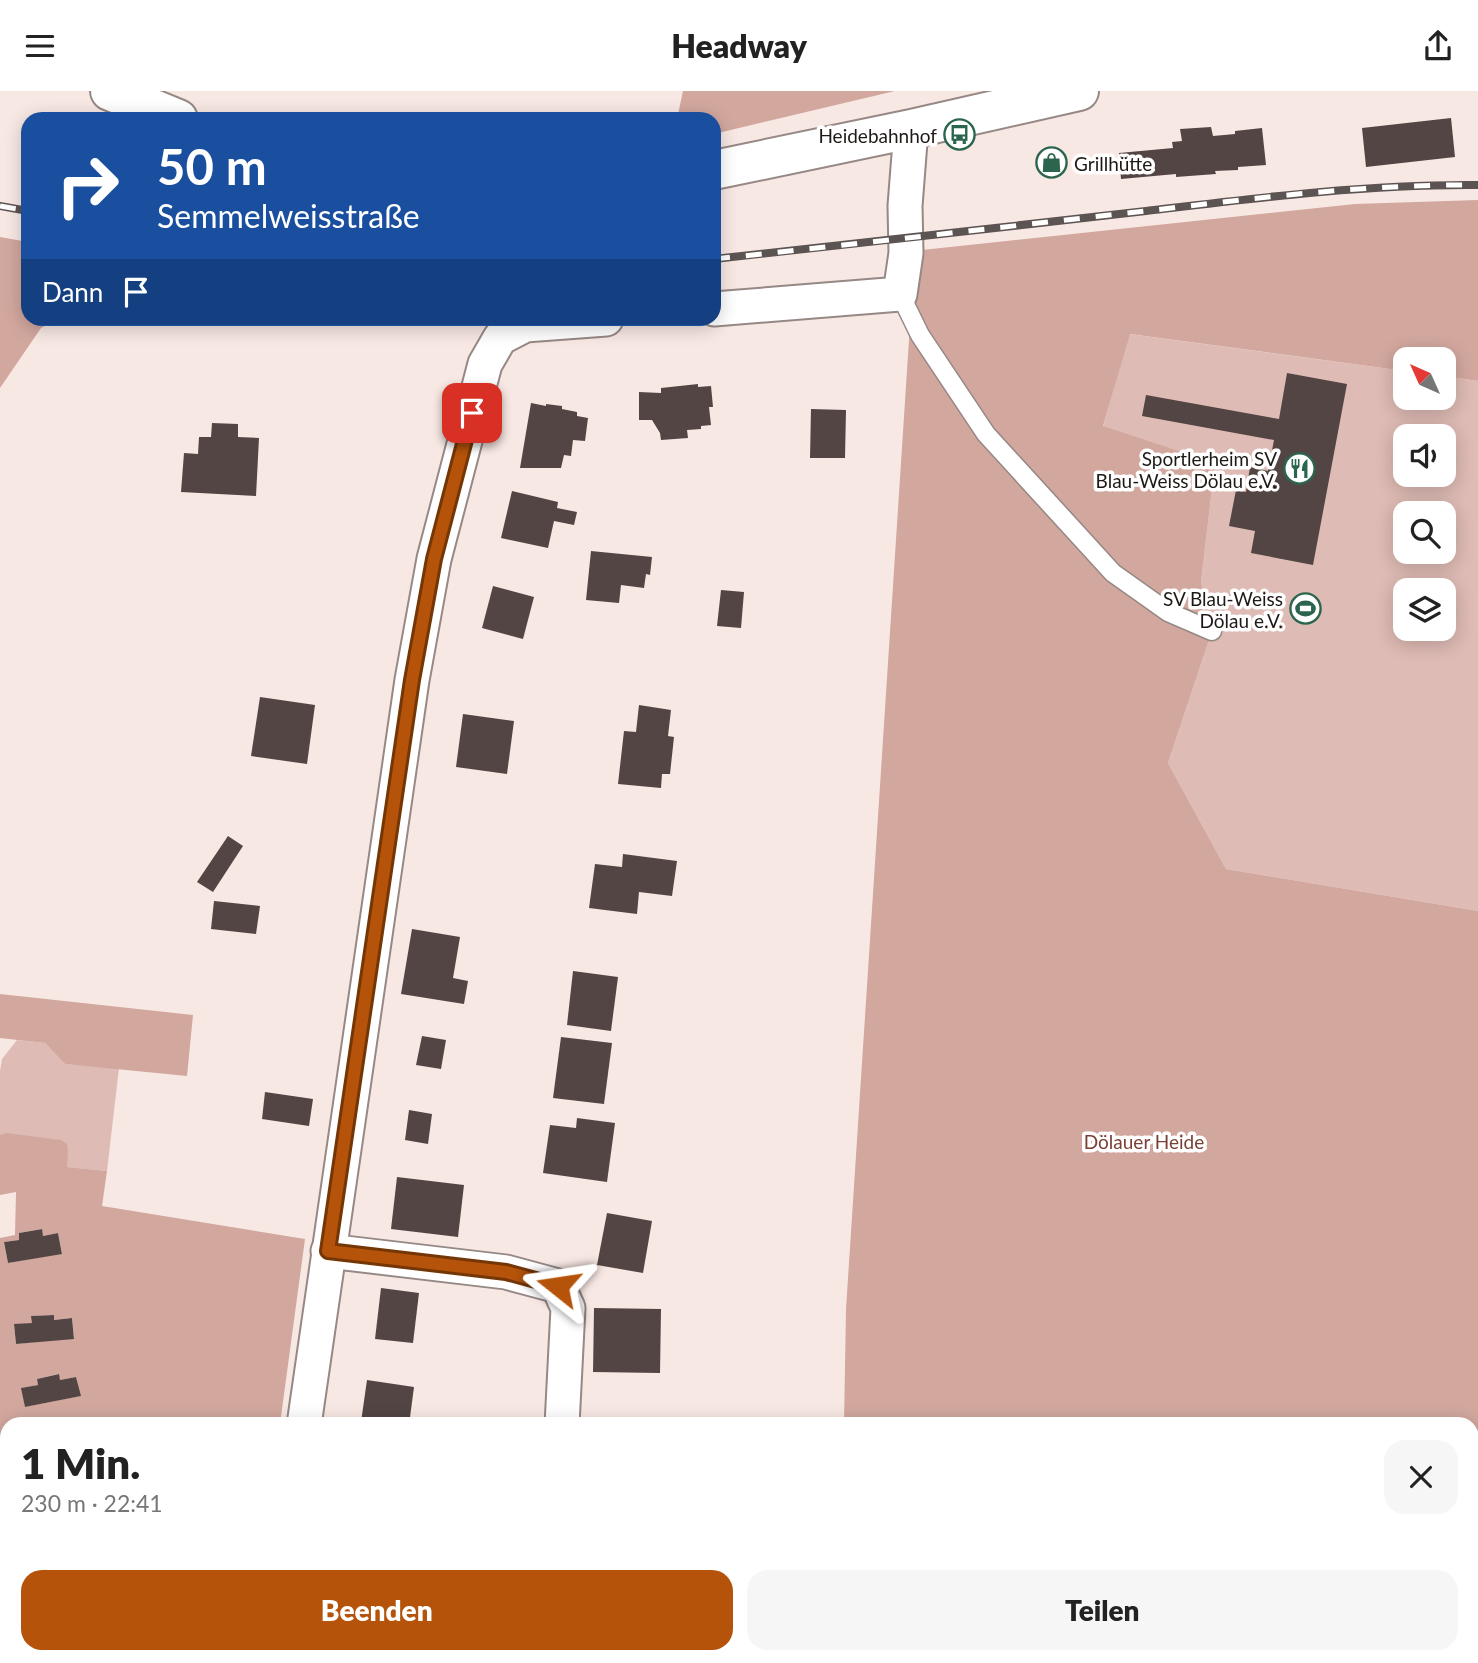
<!DOCTYPE html>
<html lang="de">
<meta charset="utf-8">
<style>
body{margin:0;font-family:Lato,sans-serif;background:#f6f6f6;color:#222;height:100vh;display:flex;flex-direction:column;font-size:26px;white-space:nowrap}
*{box-sizing:border-box;margin:0}
p{font-size:23px;color:#767676}
.icon{flex:none;width:38px;height:38px;fill:none;stroke:currentColor;stroke-width:2;stroke-linecap:round;stroke-linejoin:round}
.map{position:relative;flex:1;overflow:hidden}
.sheet{position:absolute;left:0px;top:1326px;width:1479px;height:247px;display:flex;flex-direction:column;background:#fff;border-radius:21px 21px 0 0;box-shadow:0 4px 18px #0003}
.sheet>*{flex:none}
.hud{position:absolute;left:21px;top:21px;width:700px;height:214px;border-radius:21px;box-shadow:0 4px 18px #0003;background:#1a4fa0;color:#fff;overflow:hidden}
.needle{width:46px;rotate:315deg}
.fabs{position:absolute;left:1393px;top:256px;display:grid;gap:14px}
.fabs a{display:grid;place-items:center;width:63px;height:63px;border-radius:14px;background:#fff;box-shadow:0 4px 18px #0003;font-size:35px}
.pin{position:absolute;display:grid;place-items:center;width:60px;height:60px;color:#fff;margin:-30px;border-radius:14px;box-shadow:0 4px 10px #0006}
.me{position:absolute;width:77px;margin:-38px;rotate:285deg;stroke-linejoin:round;filter:drop-shadow(0 0 5px #0008)}
.turn{display:flex;align-items:center;gap:24px;height:147px;padding:0 21px;font-size:32px}
.turn .icon{width:91px;height:91px;stroke-width:2.5}
.turn b{display:block;font-size:49px;line-height:60px}
.then{display:flex;align-items:center;height:66px;padding:0 21px;background:#0003;gap:14px;font-size:26px}
.round{display:grid;place-items:center;flex:none;width:74px;height:74px;border-radius:21px;background:#f6f6f6}
.overview{display:flex;align-items:center;justify-content:space-between;height:119px;padding:0 21px}
h1{font-size:42px;font-weight:800;line-height:52px}
.button{display:flex;gap:14px;margin-top:auto;padding:14px 21px}
.button a{flex:1;height:80px;border-radius:21px;background:#b45309;color:#fff;font-size:28px;font-weight:800;line-height:80px;text-align:center}
.button a+a{background:#f6f6f6;color:#222}
header{display:flex;justify-content:space-between;align-items:center;height:91px;padding:0 21px;background:#fff;font-size:32px;font-weight:800}
.map>svg:first-child{display:block}
</style>
<header><svg class="icon" aria-label="menu" viewBox="0 0 24 24"><path d="M4 6h16M4 12h16M4 18h16"/></svg>Headway<svg class="icon" aria-label="share" viewBox="0 0 24 24"><path d="M12 15V3M7 8l5-5 5 5M5 13v7h14v-7"/></svg></header>
<div class="map">
<svg width="1478" height="1572" viewBox="0 0 1478 1572">
<rect width="100%" height="100%" fill="#f8e8e4"/>
<g fill="#debbb4" fill-rule="evenodd">
<path d="M1129,243L1405,280V306H1444V285L1478,290V820L1226,778L1168,672L1212,540L1201,491L1215,372L1103,336ZM1405,345H1444V383H1405ZM1405,422H1444V460H1405ZM1405,499H1444V537H1405Z"/>
<path d="M17,949L45,952L65,973L119,977L107,1080L67,1076L0,1044V980L2,968Z"/>
</g>
<g fill="#d2a79e" fill-rule="evenodd">
<path d="M683,0H895L714,43V28H677Z"/>
<path d="M1478,109V290L1444,285V268H1405V280L1130,243L1103,335L1215,372L1201,491L1212,540L1168,672L1226,778L1478,820V1572H839V1566H1472V1334L844,1333L846,1218L913,187L922,159L1355,113Z"/>
<path d="M0,146L28,151V228H59L41,237L0,297Z"/>
<path d="M0,903L193,924L187,985L65,973L45,952L0,947Z"/>
<path d="M6,1042L61,1049L67,1053L68,1059L67,1076L107,1080L102,1115L305,1148L280,1333L7,1334V1393L0,1392V1147L15,1144L16,1101L0,1104V1044ZM41,1138L43,1145L58,1142L62,1162L8,1172L4,1151L19,1149V1142ZM53,1224L54,1229L72,1227L74,1247L16,1253L14,1234L32,1232V1225ZM58,1283L60,1289L76,1286L80,1305L25,1316L22,1297L38,1294L37,1288Z"/>
</g>
<g fill="#524543">
<path d="M1451,27L1455,66L1366,76L1362,37Z"/>
<path d="M1211,36L1213,45L1235,43V40L1262,37L1266,74L1238,76V79L1215,80L1216,83L1176,86V83L1121,88L1119,62L1173,57L1172,51L1182,50L1180,38Z"/>
<path d="M1287,282L1347,293L1313,474L1251,462L1255,440L1229,435L1236,399L1246,401L1250,376L1268,380L1274,349L1142,325L1146,304L1279,328Z"/>
<path d="M698,293V296L711,295L713,316H709L711,334L701,335V338L687,339L688,347L661,349L660,342L652,329H639V301L661,302V297Z"/>
<path d="M531,312L546,315V313L562,315V318L577,321V325L588,327L585,350L573,349L571,365L564,364L561,377H520Z"/>
<path d="M811,318L846,319L845,367H810Z"/>
<path d="M212,332L238,333V346L259,347L256,405L181,401L184,362L198,363L199,346H211Z"/>
<path d="M512,400L558,411L557,417L577,421L574,434L554,430L548,457L501,447Z"/>
<path d="M591,460L652,466L650,484L646,483L644,497L621,494L619,512L586,509Z"/>
<path d="M493,495L534,506L523,548L482,537Z"/>
<path d="M721,499L744,501L741,537L717,535Z"/>
<path d="M260,606L315,614L307,673L251,665Z"/>
<path d="M639,614L671,619L668,645L674,646L670,683H662L661,697L618,693L624,640L636,641Z"/>
<path d="M463,623L514,630L507,683L456,676Z"/>
<path d="M228,745L243,755L213,801L197,791Z"/>
<path d="M623,763L677,770L672,805L639,801L637,823L589,817L595,773L622,776Z"/>
<path d="M214,810L260,815L256,843L211,838Z"/>
<path d="M412,838L460,846L453,887L468,890L464,913L401,903Z"/>
<path d="M573,880L618,886L611,940L567,934Z"/>
<path d="M422,945L446,949L441,978L416,974Z"/>
<path d="M561,946L612,952L604,1013L553,1007Z"/>
<path d="M265,1001L313,1008L309,1035L262,1028Z"/>
<path d="M409,1019L432,1023L428,1053L405,1049Z"/>
<path d="M577,1027L615,1032L607,1091L543,1082L550,1034L576,1037Z"/>
<path d="M397,1086L464,1094L458,1146L391,1138Z"/>
<path d="M607,1122L652,1130L643,1182L597,1174Z"/>
<path d="M42,1138L43,1145L58,1142L62,1163L8,1172L4,1151L19,1149V1142Z"/>
<path d="M381,1197L419,1202L413,1252L375,1248Z"/>
<path d="M594,1217L661,1218L660,1282L593,1281Z"/>
<path d="M54,1224V1229L72,1227L74,1248L16,1253L14,1233L32,1232L31,1225Z"/>
<path d="M59,1283L60,1289L76,1286L81,1305L25,1316L21,1297L38,1294L37,1288Z"/>
<path d="M367,1289L414,1296L409,1334H379L361,1331Z"/>
<path d="M169,1566H180L200,1570V1572H169Z"/>
<path d="M344,1566H367L382,1568L381,1572H343Z"/>
<path d="M586,1566H627L626,1572L586,1571Z"/>
</g>
<g fill="none" stroke-linecap="round" stroke-linejoin="round">
<defs>
<path id="lane" d="M900,203L920,244L986,343L1113,482L1168,521L1212,540"/>
<g id="street">
<path d="M714,218L900,203L906,162L905,115L911,38"/>
<path d="M328,1160L506,1181L558,1195L568,1217L562,1334"/>
<path d="M304,1334L412,589L434,468L485,273L500,247L525,234L606,228"/>
<path d="M271,1572L272,1566"/>
<path d="M549,1572V1566"/>
</g>
<g id="secondary">
<path d="M110,0L178,28"/>
<path d="M714,79L911,38L1079,0"/>
</g>
</defs>
<use href="#lane" stroke="#968885" stroke-width="21"/>
<use href="#street" stroke="#968885" stroke-width="37"/>
<use href="#secondary" stroke="#968885" stroke-width="42"/>
<use href="#lane" stroke="#fff" stroke-width="18"/>
<use href="#street" stroke="#fff" stroke-width="33"/>
<use href="#secondary" stroke="#fff" stroke-width="38"/>
<defs>
<g id="rail">
<path d="M0,115L28,120"/>
<path d="M714,168C858,153 1002,136 1146,120C1256,107 1367,93 1478,94"/>
</g>
</defs>
<use href="#rail" stroke="#5c5452" stroke-width="8"/>
<use href="#rail" stroke="#fff" stroke-width="5" stroke-dasharray="16" stroke-linecap="butt"/>
</g>
<g fill="none" stroke-linecap="round" stroke-linejoin="round">
<defs>
<path id="route" d="M472,322L434,468L412,589L328,1160L506,1181L558,1195"/>
</defs>
<use href="#route" stroke="#753606" stroke-width="18"/>
<use href="#route" stroke="#b45309" stroke-width="12"/>
</g>
<defs>
<symbol id="bus-ring" viewBox="-11 -11 22 22"><circle r="9.5" fill="#fff" stroke="#2b654e" stroke-width="1.5"/><path d="M-5-6H5V4H4V6H2V4H-2V6H-4V4H-5ZM-3.5-4V0h7V-4ZM-3.5 1.2v1.5H-2V1.2ZM2 1.2v1.5H3.5V1.2Z" fill="#2b654e"/></symbol>
<symbol id="shop-ring" viewBox="-11 -11 22 22"><circle r="9.5" fill="#fff" stroke="#2b654e" stroke-width="1.5"/><path d="M-5-2.5h2.3a2.7 3.5 0 0 1 5.4 0H5L5.5 6h-11ZM-1.5-2.5h3a1.5 2.3 0 0 0-3 0Z" fill="#2b654e"/></symbol>
<symbol id="restaurant-ring" viewBox="-11 -11 22 22"><circle r="9.5" fill="#fff" stroke="#2b654e" stroke-width="1.5"/><path d="M-5-6h1v4h1v-4h1v4h1v-4h1v5L-1.5 .5V6h-2V.5L-5-1ZM5-6V6H3V1.5H1.5Q1.5-4 5-6Z" fill="#2b654e"/></symbol>
<symbol id="stadium-ring" viewBox="-11 -11 22 22"><circle r="9.5" fill="#fff" stroke="#2b654e" stroke-width="1.5"/><path d="M0-5a6.5 5 0 1 0 0 10a6.5 5 0 1 0 0-10ZM-3.5-1.8h7v3.6h-7Z" fill="#2b654e"/></symbol>
</defs>
<g fill-rule="evenodd">
<use href="#bus-ring" x="942" y="26" width="35" height="35"/>
<use href="#shop-ring" x="1034" y="54" width="35" height="35"/>
<use href="#restaurant-ring" x="1282" y="360" width="35" height="35"/>
<use href="#stadium-ring" x="1288" y="500" width="35" height="35"/>
</g>
<g text-anchor="middle" dominant-baseline="central" stroke-width="7" stroke-linejoin="round" paint-order="stroke">
<g font-size="19" fill="#1e1917" stroke="#fff" text-anchor="end">
<text x="937" y="44">Heidebahnhof</text>
<text x="1074" y="72" text-anchor="start">Grillhütte</text>
<text x="1277" y="367">Sportlerheim SV<tspan x="1277" dy="22">Blau-Weiss Dölau e.V.</tspan></text>
<text x="1283" y="507">SV Blau-Weiss<tspan x="1283" dy="22">Dölau e.V.</tspan></text>
</g>
<g font-size="19" fill="#7a4035" stroke="#fff">
<text x="1144" y="1050">Dölauer Heide</text>
</g>
</g>
</svg>
<div class="fabs">
<a><svg class="needle" viewBox="-14 -14 28 28"><path d="M0-13l5 13h-10z" fill="#e53935"/><path d="M0 13l5-13h-10z" fill="#767676"/></svg></a>
<a><svg class="icon" aria-label="sound" viewBox="0 0 24 24"><path d="M4 9h4l5-4v14l-5-4H4zM17 9q2 3 0 6"/></svg></a>
<a><svg class="icon" aria-label="search" viewBox="0 0 24 24"><circle cx="10" cy="10" r="6"/><path d="M15 15l6 6"/></svg></a>
<a><svg class="icon" aria-label="layers" viewBox="0 0 24 24"><path d="M12 4l9 5-9 5-9-5zM3 14l9 5 9-5"/></svg></a>
</div>
<div class="pin" style="left:472px;top:322px;background:#d93025"><svg class="icon" aria-label="arrive" viewBox="0 0 24 24"><path d="M6 21V4h12l-3 4 3 4H6"/></svg></div>
<svg class="me" style="left:558px;top:1195px" viewBox="-20 -20 40 40"><path d="M0-17L14 15 0 8-14 15z" fill="#b45309" stroke="#fff" stroke-width="4"/></svg>
<div class="hud">
<div class="turn"><svg class="icon" aria-label="right" viewBox="0 0 24 24"><path d="M7 20v-9h11M14 6l5 5-5 5"/></svg><div><b>50 m</b>Semmelweisstraße</div></div>
<div class="then">Dann<svg class="icon" aria-label="arrive" viewBox="0 0 24 24"><path d="M6 21V4h12l-3 4 3 4H6"/></svg></div>
</div>
<section class="sheet">
<div class="overview"><div><h1>1 Min.</h1><p>230 m · 22:41</p></div><a class="round"><svg class="icon" aria-label="close" viewBox="0 0 24 24"><path d="M6 6l12 12M18 6L6 18"/></svg></a></div>
<div class="button"><a>Beenden</a><a>Teilen</a></div>
</section>
</div>
